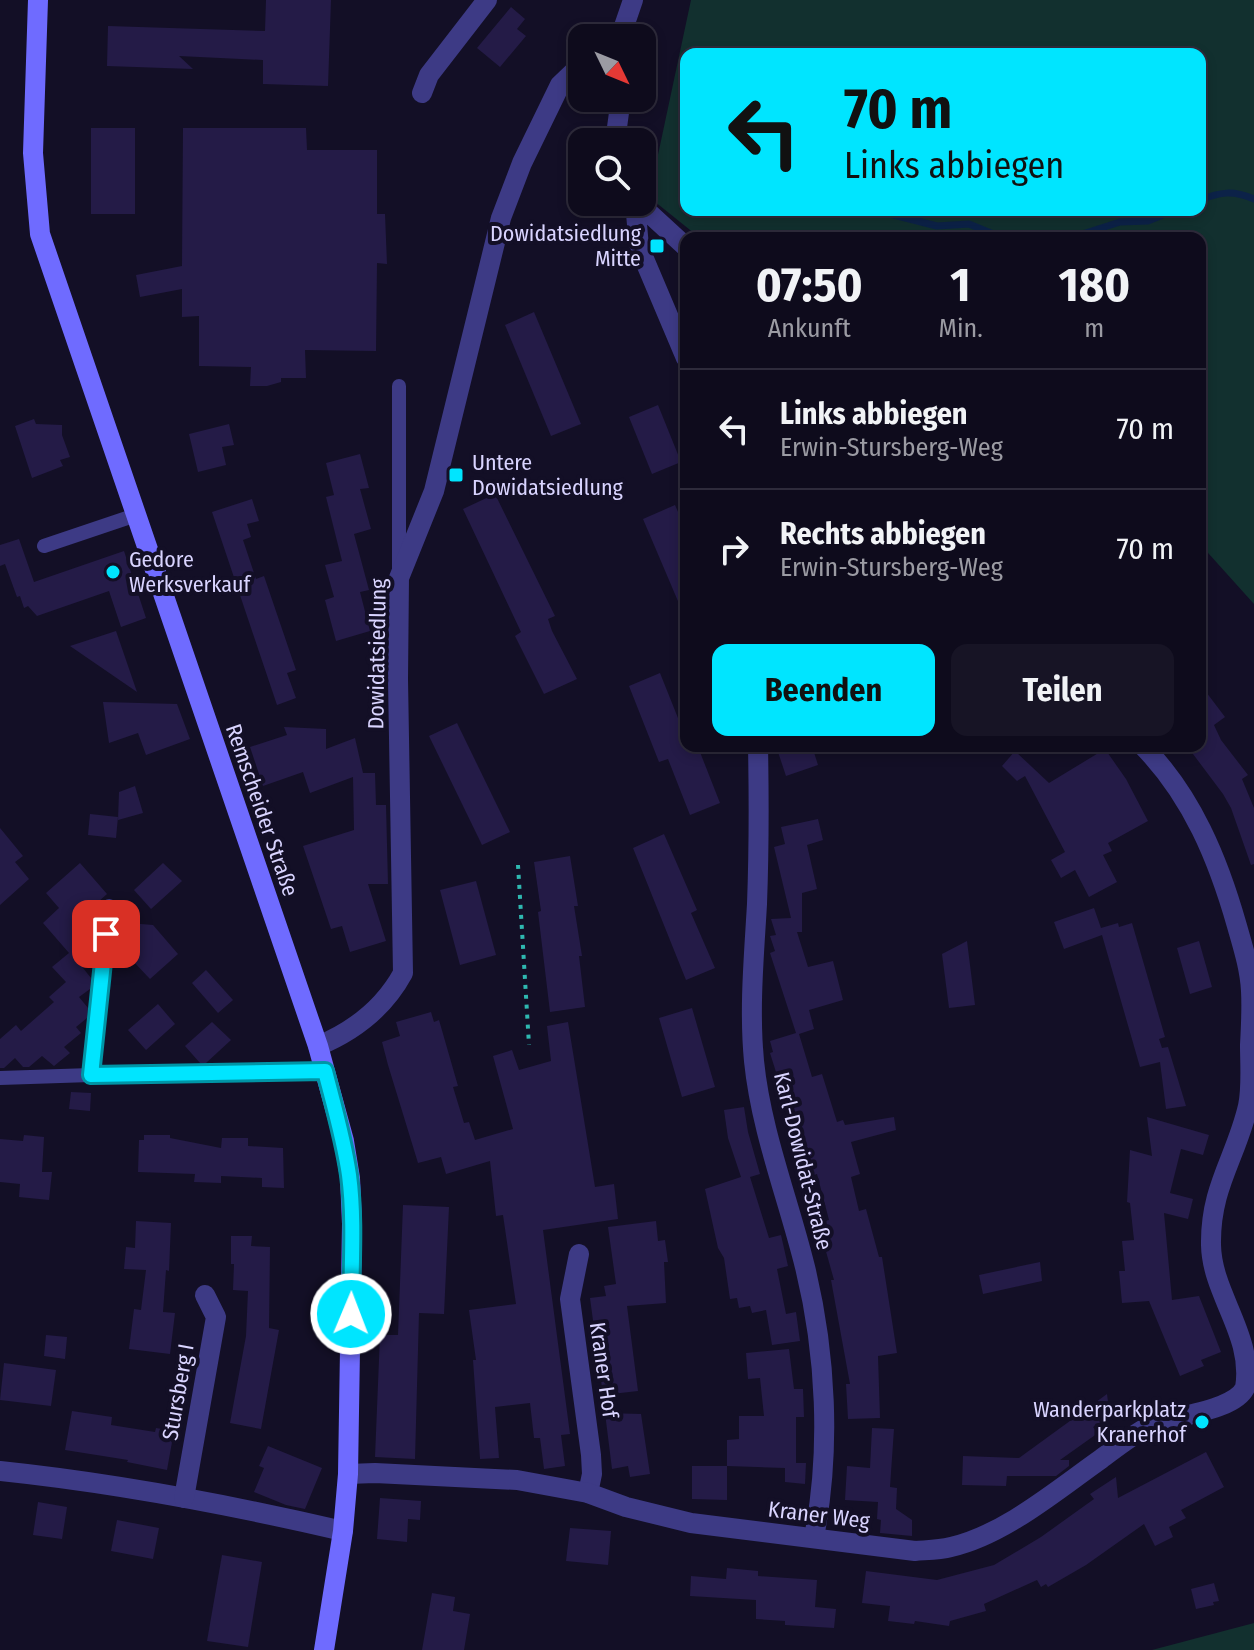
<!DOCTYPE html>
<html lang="de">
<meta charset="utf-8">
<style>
body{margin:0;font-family:"Fira Sans Condensed",sans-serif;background:#171425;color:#f1f3f6;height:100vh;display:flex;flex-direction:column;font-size:30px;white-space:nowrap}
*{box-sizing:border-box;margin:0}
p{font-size:26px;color:#9b9ba3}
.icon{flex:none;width:44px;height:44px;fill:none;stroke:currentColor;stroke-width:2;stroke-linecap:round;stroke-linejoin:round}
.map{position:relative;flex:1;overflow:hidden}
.side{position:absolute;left:680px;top:232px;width:526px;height:520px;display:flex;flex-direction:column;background:#0e0b1c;border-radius:16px;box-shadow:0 4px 12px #0003,0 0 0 2px #2e2b3b}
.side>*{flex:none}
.top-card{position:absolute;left:680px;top:48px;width:526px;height:168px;border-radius:16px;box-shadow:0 4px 12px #0003,0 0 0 2px #2e2b3b;background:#00e5ff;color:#111;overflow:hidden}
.needle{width:52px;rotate:133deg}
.buttons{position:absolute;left:568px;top:24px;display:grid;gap:16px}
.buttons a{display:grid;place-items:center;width:88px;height:88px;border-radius:16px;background:#0e0b1c;box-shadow:0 4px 12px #0003,0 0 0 2px #2e2b3b;font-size:40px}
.pin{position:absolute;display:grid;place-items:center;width:68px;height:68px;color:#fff;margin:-34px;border-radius:16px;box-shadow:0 4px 12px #0006}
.me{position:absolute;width:88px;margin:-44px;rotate:1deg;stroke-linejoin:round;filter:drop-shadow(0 0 6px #0008)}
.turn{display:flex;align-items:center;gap:28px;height:168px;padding:0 32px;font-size:36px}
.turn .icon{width:104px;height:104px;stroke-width:2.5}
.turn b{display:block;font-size:56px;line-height:68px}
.eta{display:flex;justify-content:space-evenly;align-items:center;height:136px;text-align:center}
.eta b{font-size:48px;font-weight:700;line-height:56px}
.action{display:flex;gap:16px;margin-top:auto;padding:16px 32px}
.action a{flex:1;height:92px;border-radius:16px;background:#00e5ff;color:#111;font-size:32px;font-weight:700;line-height:92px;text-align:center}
.action a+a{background:#171425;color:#f1f3f6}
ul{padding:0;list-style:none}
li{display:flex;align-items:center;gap:24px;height:120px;padding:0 32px;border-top:2px solid #2e2b3b}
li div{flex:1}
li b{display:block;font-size:30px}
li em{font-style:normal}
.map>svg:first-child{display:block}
</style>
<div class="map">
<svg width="1254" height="1650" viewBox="0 0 1254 1650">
<rect width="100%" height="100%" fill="#130f26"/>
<g fill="#12302f" fill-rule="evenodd">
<path d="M691,0H1254V604L1200,544V238H809L807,236L803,238H700L649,197ZM686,54H1200V210H686Z"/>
<path d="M1254,1623V1650H1152Z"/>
</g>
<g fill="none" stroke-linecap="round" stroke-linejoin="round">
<g stroke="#0c2248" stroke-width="7">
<path d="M1200,200C1220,192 1233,190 1254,199"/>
<path d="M874,210L937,226L969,224L1003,238"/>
<path d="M1070,238L1120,222L1148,221L1175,210"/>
</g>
</g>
<g fill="#241b47">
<path d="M266,0H331L328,86L263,84V60L179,56L193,69L107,66L108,26L265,31Z"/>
<path d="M511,7L525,19L517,29L526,36L500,67L477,48Z"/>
<rect x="91" y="128" width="44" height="86"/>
<path d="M183,128H306L307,150H377V214H385L387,264L377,263L376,351L305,350L306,378H281V382L267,386H250L251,367L199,366V316L182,317V289L140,297L136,275L182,266Z"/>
<path d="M534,312L581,424L551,436L505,325Z"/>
<path d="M658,405L681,462L652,474L629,417Z"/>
<path d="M34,419L36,424L62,425V435L70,457L60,460L63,466L32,478L15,426Z"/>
<path d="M229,424L234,445L222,447L226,465L198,472L189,434Z"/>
<path d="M360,454L369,488L360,489L371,529L354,534L369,590L360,592L370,631L336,641L325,600L334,597L325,565L342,561L326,497L334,495L326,463Z"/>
<path d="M495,494L555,616L548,619L552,631L577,679L544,694L515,636L521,632L463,509Z"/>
<path d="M252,499L259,521L247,524L251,537L243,540L256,579L264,576L296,670L287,673L296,698L277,705L212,512Z"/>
<path d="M675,505L686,530V620L643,519Z"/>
<path d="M19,539L34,582L124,551L146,618L121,627L109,591L37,616L28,606L24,608L20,596L17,597L5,564L0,566V545Z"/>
<path d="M116,631L137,692L70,646Z"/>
<path d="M660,673L686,738V746L691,750L698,747L720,803L690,815L668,759L659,762L629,686Z"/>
<path d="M1200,684L1225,717L1214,725L1221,740L1248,775L1242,779L1254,808V864L1251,865L1231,808L1223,794L1187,746H1200Z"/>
<path d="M103,702L177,704L190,739L146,755L138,733L109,743Z"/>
<path d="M457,723L510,832L482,845L429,736Z"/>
<path d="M284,727L326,729V749L355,738L363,773H375L376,805H386L388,884H368L386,941L350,952L342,926L331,929L303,846L354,830L353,777L310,793L303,772L263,786L250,747L287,735Z"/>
<path d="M776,746H812L818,765L786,776Z"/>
<path d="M1105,749L1126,779L1148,821L1108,843L1112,851L1103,855L1117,882L1089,897L1075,870L1061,878L1051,860L1065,852L1025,776L1017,781L1002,766L1015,751L1049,783Z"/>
<path d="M135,786L143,813L118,820L119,792Z"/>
<path d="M90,814L118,817L116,838L88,835Z"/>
<path d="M818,819L823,840L807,845L817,889L802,893V932H797L808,967L833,961L843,1000L809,1010L814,1029L799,1034L812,1077L822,1074L837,1122L843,1120L845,1125L894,1117L896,1130L851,1142L860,1174L851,1177L859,1211L866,1209L879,1257H882L897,1353L878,1356L880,1418L848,1419L846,1384H850L831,1280H834L818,1223L829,1220L817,1174L804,1178L794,1146L797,1145L794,1129L770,1053L773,1052L770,1041L796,1033L770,953L775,951L770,936L776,935L771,919L791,918L774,847L785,844L781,827Z"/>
<path d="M0,828L23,856L15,862L29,879L0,905Z"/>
<path d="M664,834L697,910L691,913L715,968L686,980L633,848Z"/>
<path d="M570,856L578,906H574L582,956H579L585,1007L550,1012L538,912L541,911L534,862Z"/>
<path d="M80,863L107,894L79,919L97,920L93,959L83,968L91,978L90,989L79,997L88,1008L87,1018L76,1027L81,1033L64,1047L70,1053L54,1066L42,1056L29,1067H23L15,1058L4,1068H0V1039L16,1025L21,1031L54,1002L49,997L66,982L52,967L69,953L43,923L59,908L46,893Z"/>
<path d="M163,863L182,881L151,909L134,890Z"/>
<path d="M476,881L496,955L460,965L440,890Z"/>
<path d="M1094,908L1101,928L1118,923L1119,927L1132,923L1165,1037L1159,1039L1162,1048L1168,1047L1186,1106L1166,1109L1160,1062L1140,1067L1102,935L1064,949L1054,922Z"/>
<path d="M117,922L153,925L178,954L150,979L115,942Z"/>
<path d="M967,941L975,1005L949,1008L942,954Z"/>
<path d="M1199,941L1212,987L1190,994L1177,948Z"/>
<path d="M206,970L233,1000L218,1013L192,983Z"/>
<path d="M158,1004L175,1024L146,1050L128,1030Z"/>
<path d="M692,1008L715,1087L682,1097L659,1018Z"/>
<path d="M431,1012L434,1022L439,1020L458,1086L453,1087L464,1123L469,1122L475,1140L513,1129L493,1056L512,1050L519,1070L551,1061L547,1026L568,1022L595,1187L614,1184L618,1219L543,1230L570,1434L561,1435L565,1466L544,1469L540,1438H534L530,1403L495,1407L499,1458L480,1459L473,1360H476L469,1310L516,1304L503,1215L496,1216L490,1161L446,1174L441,1157L418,1163L388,1065L382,1042L400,1036L396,1022Z"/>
<path d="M212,1022L231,1040L206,1063H200L185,1046Z"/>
<path d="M71,1092L91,1093L90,1111L69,1109Z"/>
<path d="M744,1107L748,1132L760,1174L750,1177L769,1238L781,1235L788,1266L777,1269L786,1314L796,1312L800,1341L772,1345L766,1310L752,1313L750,1306L739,1308L737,1298L730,1299L724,1258L718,1248L705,1189L741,1177L728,1138L724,1110Z"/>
<path d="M1147,1117L1209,1135L1203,1155L1181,1149L1170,1193L1193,1199L1188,1219L1164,1213L1172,1300L1199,1296L1221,1352L1201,1360L1204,1366L1180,1376L1149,1301L1122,1303L1119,1271H1125L1122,1241L1134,1240L1130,1203L1127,1202L1130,1150L1152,1156Z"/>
<path d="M24,1135L44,1137L42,1172H52L49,1200L19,1197L20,1184L0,1182V1139L23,1141Z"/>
<path d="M144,1135H170V1138L221,1148L222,1138H248V1146L283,1148L284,1188L262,1187V1178L221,1176V1183L194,1182L195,1174L138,1172L139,1140H144Z"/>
<path d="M403,1205L449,1207L444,1314L419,1313L415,1459L375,1457L380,1335H398Z"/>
<path d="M136,1221L171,1223L169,1271L166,1270L163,1312L175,1313L170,1354L129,1349L134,1309L141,1310L146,1270L124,1269L126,1247L135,1248Z"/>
<path d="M656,1221L658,1241L665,1240L668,1262H664L666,1303L627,1306L638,1391L603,1395L590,1298L606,1296L604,1286L616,1284L608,1227Z"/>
<path d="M231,1236H252L251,1246L270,1247L269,1328L279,1330L261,1429L230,1423L246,1336L248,1291L233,1290L234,1264H231Z"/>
<path d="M1040,1262L1042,1281L983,1294L979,1275Z"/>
<path d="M46,1335L67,1337L65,1359L44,1356Z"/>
<path d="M789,1349L794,1389H803L804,1417H796V1463H806L805,1484L785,1482V1468L727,1466V1440L739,1439V1416H764L760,1378L748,1379L746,1353Z"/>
<path d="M4,1363L56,1370L51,1406L0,1400Z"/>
<path d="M1107,1394L1110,1417L1093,1427L1098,1433L1060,1460H1069V1466L1056,1476H1007L1006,1486L962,1485L963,1456L1019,1458Z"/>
<path d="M72,1411L112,1417L111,1425L155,1432L156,1428L174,1431L167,1470L127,1462L128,1460L65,1450Z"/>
<path d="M605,1413L641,1414L650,1474L630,1477L628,1466L612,1469Z"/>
<path d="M872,1428L894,1429L890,1487L897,1488L896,1509L912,1520V1536L880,1533L881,1520L877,1519L878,1502L845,1500L847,1466L870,1468Z"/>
<path d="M268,1446L322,1468L305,1509L286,1505L254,1492L264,1468L259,1466Z"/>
<path d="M1206,1452L1224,1487L1181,1510L1186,1518L1169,1527L1173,1537L1155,1546L1144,1524L1086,1565L1048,1587L1046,1584L1041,1587L1037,1580L984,1604L986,1611L950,1621L949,1626L915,1621L914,1624L888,1621L890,1606L862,1603L866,1571L937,1580L994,1565L1041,1537L1094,1499L1090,1494L1116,1477L1118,1498Z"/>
<path d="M692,1466H727V1500L692,1499Z"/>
<path d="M380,1498L421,1501L420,1520L408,1519L407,1542L377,1539Z"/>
<path d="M38,1502L67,1507L62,1539L33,1535Z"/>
<path d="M117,1520L159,1528L153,1559L111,1551Z"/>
<path d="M570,1528L611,1531L608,1565L566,1561Z"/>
<path d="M222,1555L262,1562L248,1647L207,1641Z"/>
<path d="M727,1568L758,1571V1576L817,1580L815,1607L836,1609L834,1628L785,1625V1621L756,1619V1600L690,1596L691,1576L726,1579Z"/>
<path d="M1214,1583L1219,1601L1213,1602L1214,1605L1196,1609L1191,1589Z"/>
<path d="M432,1593L455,1597L453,1611L470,1614L464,1650H422Z"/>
</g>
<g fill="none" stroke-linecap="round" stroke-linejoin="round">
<path stroke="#2fb8b0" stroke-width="4" stroke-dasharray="4 6" stroke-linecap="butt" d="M518,865L529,1045"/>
<g stroke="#3d3a85" stroke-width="14">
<path d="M399,386V569"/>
<path d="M44,546L136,515"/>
<path d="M91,1075L325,1071"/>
<path d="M0,1078L91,1075L109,906"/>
</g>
<g stroke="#3d3a85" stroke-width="20">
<path d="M620,38L633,0"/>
<path d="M422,93L429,75L487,0"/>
<path d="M615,142L621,98"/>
<path d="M635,202L639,247L686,358"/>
<path d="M637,202L686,247"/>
<path d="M758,746C759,799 759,851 757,904C754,956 749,1009 754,1061C761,1131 788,1198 805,1267C826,1353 831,1450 814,1537"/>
<path d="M318,1046C354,1031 384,1008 403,973L398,679L399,578L434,491L501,218L522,163L560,85L582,64"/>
<path d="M579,1254L570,1299L591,1455L592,1474L588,1493"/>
<path d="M0,1471C115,1483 231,1505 343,1531"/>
<path d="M348,1474L375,1473L517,1480L588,1493L626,1507L691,1523L915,1551C927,1550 939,1550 951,1547C1004,1535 1057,1490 1101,1459C1116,1448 1131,1436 1146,1428C1171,1415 1233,1412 1245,1388C1254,1335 1212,1295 1211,1245C1210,1187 1236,1158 1248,1106C1252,1087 1250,1065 1250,1045C1251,1027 1252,1009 1251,991C1250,969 1243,947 1237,926C1218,859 1192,796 1143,746"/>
<path d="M184,1498L216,1317L205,1295"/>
</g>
<path stroke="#6f6bff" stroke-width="20" d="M38,0L33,153L40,234L318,1046L344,1141L350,1178L352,1224L348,1474L343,1531L324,1650"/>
</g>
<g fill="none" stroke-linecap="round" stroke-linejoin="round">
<defs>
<path id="route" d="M106,934L91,1075L325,1071C334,1106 344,1140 349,1175C355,1221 351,1268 351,1314"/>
</defs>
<use href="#route" stroke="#0095a6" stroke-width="20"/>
<use href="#route" stroke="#00e5ff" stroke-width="14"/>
</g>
<g fill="#00e5ff" stroke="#130f26" stroke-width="3">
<rect x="649" y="238" width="16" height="16" rx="4"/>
<rect x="448" y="467" width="16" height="16" rx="4"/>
<circle cx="113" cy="572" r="8"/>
<circle cx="1202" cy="1422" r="8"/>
</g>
<g text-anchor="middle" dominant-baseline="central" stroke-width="8" stroke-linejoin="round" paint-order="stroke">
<g font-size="22" fill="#d9d4ff" stroke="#130f26" text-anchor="end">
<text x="641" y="233">Dowidatsiedlung<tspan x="641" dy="25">Mitte</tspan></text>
<text x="472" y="462" text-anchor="start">Untere<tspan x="472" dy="25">Dowidatsiedlung</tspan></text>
<text x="129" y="559" text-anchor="start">Gedore<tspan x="129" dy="25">Werksverkauf</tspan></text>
<text x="1186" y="1409">Wanderparkplatz<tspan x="1186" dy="25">Kranerhof</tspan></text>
</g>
<g font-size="22" fill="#d9d4ff" stroke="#130f26">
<text transform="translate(377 654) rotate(-89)">Dowidatsiedlung</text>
<text transform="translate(262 810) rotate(71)">Remscheider Straße</text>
<text transform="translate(803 1161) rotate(76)">Karl-Dowidat-Straße</text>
<text transform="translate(604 1370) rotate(82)">Kraner Hof</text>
<text transform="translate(178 1392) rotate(-80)">Stursberg I</text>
<text transform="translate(819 1515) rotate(7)">Kraner Weg</text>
</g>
</g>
</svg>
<div class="buttons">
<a><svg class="needle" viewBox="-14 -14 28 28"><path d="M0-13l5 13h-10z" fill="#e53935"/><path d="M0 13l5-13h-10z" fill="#9b9ba3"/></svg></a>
<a><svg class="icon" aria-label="search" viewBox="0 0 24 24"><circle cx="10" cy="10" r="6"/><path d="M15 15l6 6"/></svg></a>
</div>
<div class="pin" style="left:106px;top:934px;background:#d93025"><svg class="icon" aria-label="arrive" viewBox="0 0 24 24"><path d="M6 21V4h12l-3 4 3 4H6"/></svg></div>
<svg class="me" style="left:351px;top:1314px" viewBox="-20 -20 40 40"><circle r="17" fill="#00e5ff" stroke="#fff" stroke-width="3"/><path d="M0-11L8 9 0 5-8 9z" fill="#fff"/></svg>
<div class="top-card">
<div class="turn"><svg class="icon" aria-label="left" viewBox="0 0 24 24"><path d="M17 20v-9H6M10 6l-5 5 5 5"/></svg><div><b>70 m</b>Links abbiegen</div></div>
</div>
<section class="side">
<div class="eta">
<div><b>07:50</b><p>Ankunft</p></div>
<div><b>1</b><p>Min.</p></div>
<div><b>180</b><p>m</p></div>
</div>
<ul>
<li><svg class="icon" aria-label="left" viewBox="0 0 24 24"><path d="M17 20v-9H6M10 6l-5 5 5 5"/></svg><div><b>Links abbiegen</b><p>Erwin-Stursberg-Weg</p></div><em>70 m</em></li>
<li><svg class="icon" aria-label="right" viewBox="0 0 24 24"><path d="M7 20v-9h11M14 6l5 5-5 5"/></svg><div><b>Rechts abbiegen</b><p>Erwin-Stursberg-Weg</p></div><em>70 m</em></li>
</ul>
<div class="action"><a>Beenden</a><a>Teilen</a></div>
</section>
</div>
